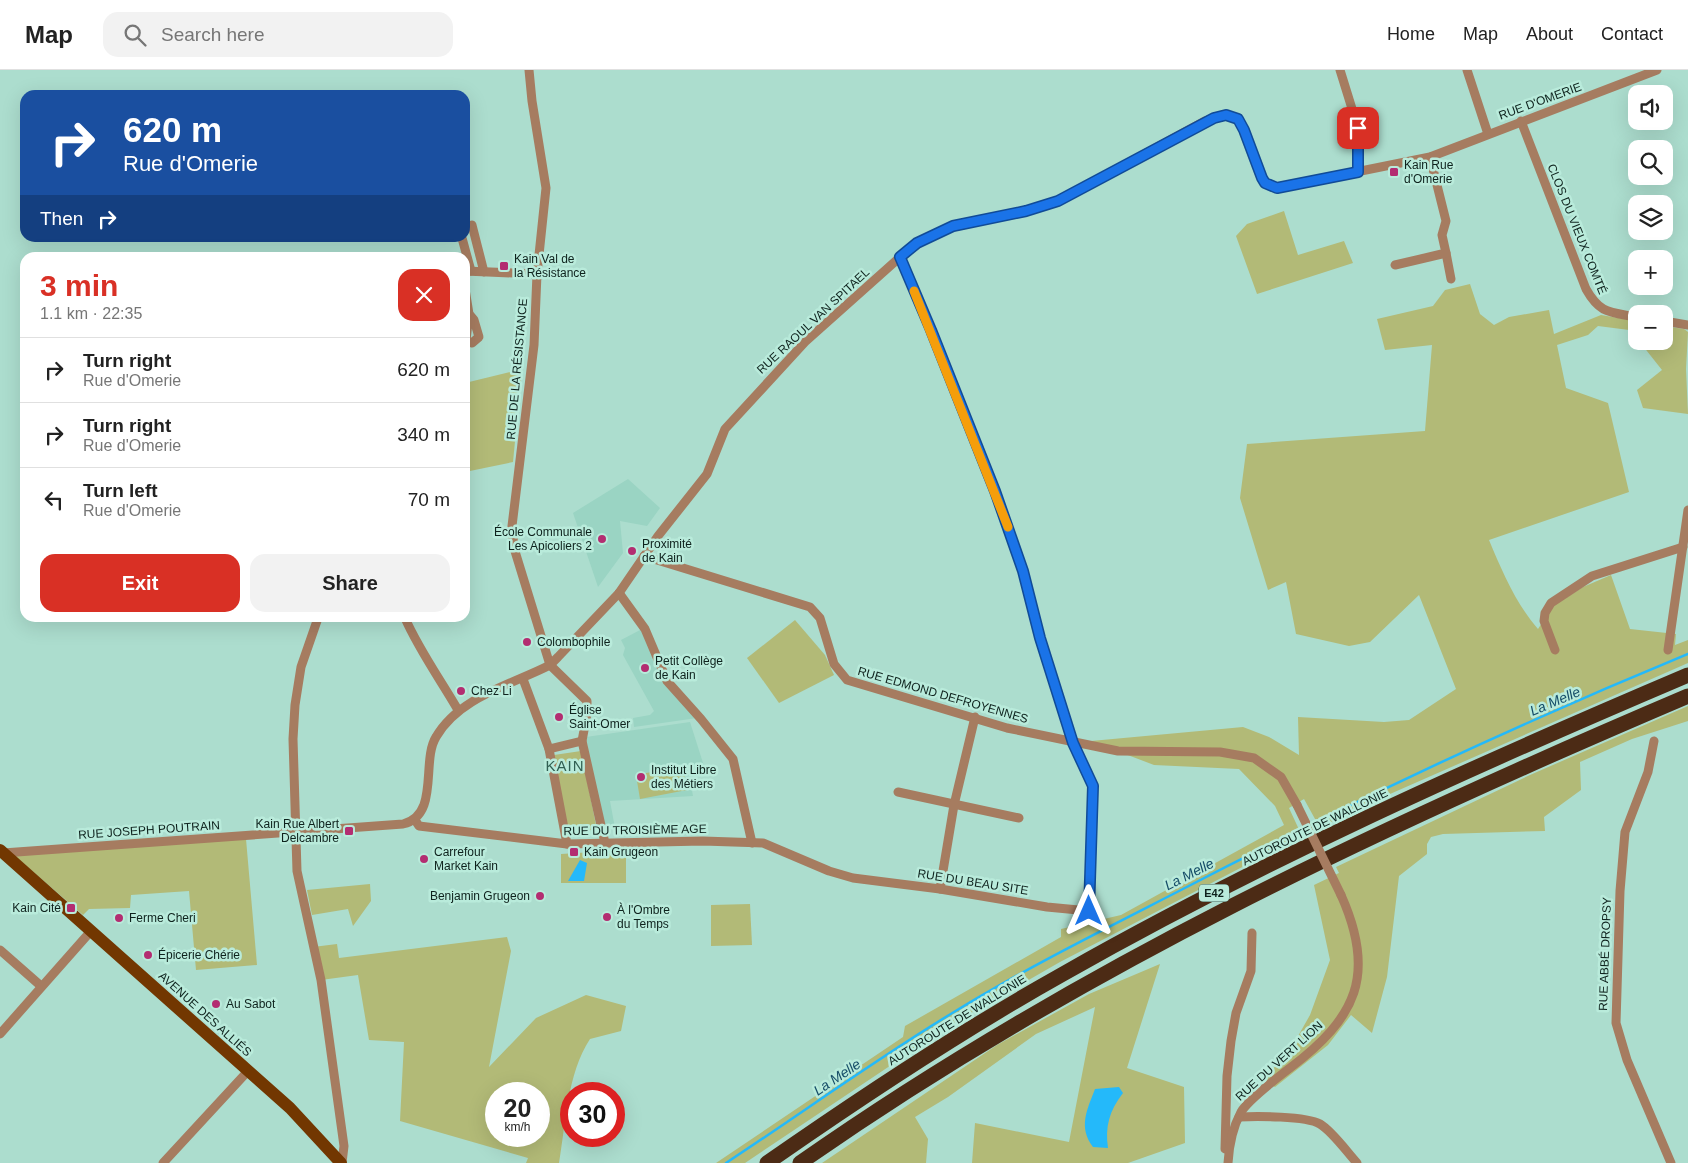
<!DOCTYPE html>
<meta charset="utf-8">
<style>
body{margin:0;font-family:Helvetica,sans-serif;background:#f2f2f2;color:#222;height:100vh;display:flex;flex-direction:column;font-size:19px;white-space:nowrap}
*{box-sizing:border-box;margin:0}
p{font-size:16px;color:#767676}
.icon{flex:none;width:28px;height:28px;fill:none;stroke:currentColor;stroke-width:2;stroke-linecap:round;stroke-linejoin:round}
.map{position:relative;flex:1;overflow:hidden}
.details{position:absolute;left:20px;top:182px;width:450px;height:370px;display:flex;flex-direction:column;background:#fff;border-radius:15px;box-shadow:0 5px 20px #0002}
.details>*{flex:none}
.banner{position:absolute;left:20px;top:20px;width:450px;height:152px;border-radius:15px;box-shadow:0 5px 20px #0002;background:#1a4fa0;color:#fff;overflow:hidden}
.tools{position:absolute;left:1628px;top:15px;display:grid;gap:10px}
.tools a{display:grid;place-items:center;width:45px;height:45px;border-radius:10px;background:#fff;box-shadow:0 5px 20px #0002;font-size:25px}
.speed{position:absolute;left:485px;top:1012px;display:flex;gap:10px;font-size:25px;font-weight:700;text-align:center}
.speed>*{display:grid;place-content:center;width:65px;height:65px;border-radius:50%;background:#fff;box-shadow:0 5px 20px #0002;line-height:1}
.speed small{font-size:12px;font-weight:400}
.speed .limit{border:8px solid #d22;background:#fff;color:#111}
.pin{position:absolute;display:grid;place-items:center;width:42px;height:42px;color:#fff;margin:-21px;border-radius:10px;box-shadow:0 2px 8px #0006}
.me{position:absolute;width:55px;margin:-28px;rotate:0deg;stroke-linejoin:round;filter:drop-shadow(0 0 4px #0008)}
.turn{display:flex;align-items:center;gap:18px;height:105px;padding:0 20px;font-size:22px}
.turn .icon{width:65px;height:65px;stroke-width:2.5}
.turn b{display:block;font-size:35px;line-height:42px}
.then{display:flex;align-items:center;height:48px;padding:0 20px;background:#0003;gap:10px;font-size:19px}
.round{display:grid;place-items:center;flex:none;width:52px;height:52px;border-radius:15px;background:#f2f2f2}
.head{display:flex;align-items:center;justify-content:space-between;height:85px;padding:0 20px}
h1{font-size:30px;font-weight:600;line-height:38px;color:#d93025}
.primary-button{display:flex;gap:10px;margin-top:auto;padding:10px 20px}
.primary-button a{flex:1;height:58px;border-radius:15px;background:#d93025;color:#fff;font-size:20px;font-weight:600;line-height:58px;text-align:center}
.primary-button a+a{background:#f2f2f2;color:#222}
ul{padding:0;list-style:none}
li{display:flex;align-items:center;gap:15px;height:65px;padding:0 20px;border-top:1px solid #e0e0e0}
li div{flex:1}
li b{display:block;font-size:19px}
li em{font-style:normal}
header{display:flex;align-items:center;gap:30px;box-sizing:border-box;height:70px;padding:0 25px;background:#fff;border-bottom:1px solid #e0e0e0}
header strong{font-size:24px}
nav{display:flex;gap:28px;margin-inline-start:auto;font-size:18px}
.search{width:350px;height:45px;background:#f2f2f2;display:flex;align-items:center;gap:12px;box-sizing:border-box;padding:0 18px;border-radius:15px;color:#767676;font-size:19px}
.map>svg:first-child{display:block}
</style>
<header>
<strong>Map</strong>
<div class="search"><svg class="icon" aria-label="search" viewBox="0 0 24 24"><circle cx="10" cy="10" r="6"/><path d="M15 15l6 6"/></svg>Search here</div>
<nav><a>Home</a><a>Map</a><a>About</a><a>Contact</a></nav>
</header>
<div class="map">
<svg width="1688" height="1093" viewBox="0 0 1688 1093">
<rect width="100%" height="100%" fill="#acddce"/>
<g fill="#9ad4c3">
<path d="M628,409L660,438L647,456L620,451L623,483L598,517L573,443Z"/>
<path d="M642,559L665,612L697,648L634,657L633,648L650,645L654,641L623,585L625,578L621,570Z"/>
<path d="M690,652L704,696L688,699L693,726L610,731L615,758H604L594,715L586,667Z"/>
</g>
<g fill="#b2ba77" fill-rule="evenodd">
<path d="M1284,141L1298,185L1344,171L1353,193L1257,224L1236,166L1247,154Z"/>
<path d="M1470,214L1480,244L1494,255L1509,247L1549,240L1554,264L1601,245L1636,251V268L1629,260L1598,256L1588,265L1557,275L1566,318L1608,333L1629,422L1489,470C1502,501 1516,534 1538,559L1553,536L1583,517L1611,505L1630,559L1676,564L1675,575L1688,570V593L1390,724L1320,758L1304,729L1289,738L1302,766L1060,892L957,951L745,1093H716L903,967L905,956L1061,867V859L1121,845L1284,755L1275,736L1239,699L1154,695L1091,671L1243,657L1269,667L1299,685L1298,647L1384,652L1409,650L1456,619L1419,525L1370,572L1349,576L1296,564L1286,512L1268,520L1240,428L1247,374L1425,361L1432,275L1385,280L1377,249L1433,236L1445,220Z"/>
<path d="M1664,256L1684,259L1688,262L1686,299L1688,344L1643,338L1637,320L1662,300L1639,271H1664Z"/>
<path d="M522,299L513,392L465,402V313Z"/>
<path d="M795,550L825,585L834,605L779,633L747,588Z"/>
<path d="M1688,636V651L1632,669L1580,692L1581,720L1544,747L1545,761L1443,764L1431,767L1427,774V784L1399,806L1387,907L1372,963L1351,945L1328,975L1275,1017L1263,1009L1289,982L1310,945L1330,890L1314,815L1339,803L1336,797L1530,705Z"/>
<path d="M581,681L597,760L568,761L554,685Z"/>
<path d="M683,696L687,720L640,729L636,705Z"/>
<path d="M246,769L257,895L196,900L189,821L131,825L130,838L89,839L83,845L14,785Z"/>
<path d="M626,780V813H561V784Z"/>
<path d="M370,814L371,831L353,856L348,839L312,845L307,820Z"/>
<path d="M750,834L752,875L711,876V835Z"/>
<path d="M507,867L511,881L489,997L536,948L586,925L626,936L621,961L590,969C567,1004 566,1053 559,1093H526L528,1088L400,1051L404,972L369,970L358,905L321,910L313,877L337,874L339,888ZM496,1024H539V1066H496Z"/>
<path d="M1160,894L1127,998L1184,1017L1185,1073L1128,1093H972L975,1053L1069,1072L1095,937L1036,964L948,1027L915,1047L928,1069L926,1093H822L997,975L1089,924Z"/>
</g>
<g fill="#24b9fa">
<path d="M580,790L587,793L584,811H568Z"/>
<path d="M1119,1017L1123,1023C1109,1041 1105,1057 1108,1078L1093,1077C1078,1057 1087,1040 1095,1019Z"/>
</g>
<g fill="none" stroke-linecap="round" stroke-linejoin="round">
<path stroke="#24b9fa" stroke-width="2.5" d="M726,1093C802,1043 876,989 954,942C1028,897 1105,859 1181,820C1347,734 1516,655 1688,584"/>
<g stroke="#a67c60" stroke-width="9">
<path d="M529,0L532,31L546,118L537,204L534,275L512,456L514,478L550,595"/>
<path d="M1340,0L1358,58V102"/>
<path d="M1467,0L1488,64"/>
<path d="M1521,51L1586,219C1600,244 1610,242 1636,247"/>
<path d="M465,157L472,155L484,202"/>
<path d="M462,168L471,201"/>
<path d="M1446,183L1451,209"/>
<path d="M1395,195L1446,183L1442,165L1446,151L1430,87"/>
<path d="M465,201L537,204"/>
<path d="M465,219L469,244L466,270L472,273L479,267L474,250L469,244"/>
<path d="M1664,251L1688,255"/>
<path d="M644,486L810,537L820,548L834,594L847,610L1007,658L1118,681L1220,682L1254,688L1281,707L1297,735"/>
<path d="M619,523L645,559L667,611L701,649L733,689L752,773"/>
<path d="M318,548L301,597L295,635L293,669L297,801L321,910L344,1076L342,1093"/>
<path d="M405,548C419,580 440,609 458,640"/>
<path d="M1555,580L1544,551L1545,543L1551,533L1592,506L1683,477"/>
<path d="M1668,580L1688,440"/>
<path d="M550,595L587,631V644L582,671L605,773"/>
<path d="M523,609L549,679L567,774"/>
<path d="M1654,671L1648,702L1625,762L1620,821L1616,953L1627,990L1671,1093"/>
<path d="M549,679L582,671"/>
<path d="M898,722L1019,748"/>
<path d="M415,750L419,756L567,774L703,771L763,773L829,801L853,808L940,819L1047,837L1089,841L1093,715L1073,673L1040,568L1023,501L995,421L931,260L900,187"/>
<path d="M3,783L403,754C440,745 421,691 436,667C459,627 511,615 550,595L558,587L619,523L658,466L707,404L725,359L805,272L908,180L936,163L953,157L1026,141L1058,131L1205,51C1213,48 1222,44 1231,46C1245,49 1256,94 1262,108L1265,113L1277,118L1430,87L1657,0"/>
<path d="M940,819L954,735L975,647"/>
<path d="M0,880L41,916"/>
<path d="M0,964L91,861"/>
<path d="M1239,1047C1256,1046 1306,1046 1320,1054C1332,1061 1347,1082 1357,1093"/>
<path d="M1225,1079L1227,1006L1231,971L1236,943L1251,901L1252,863"/>
<path d="M163,1093L248,1001"/>
<path d="M1228,1093C1229,1076 1233,1057 1241,1042C1249,1029 1277,1008 1290,998C1356,948 1377,905 1341,825"/>
</g>
<path stroke="#723701" stroke-width="12" d="M0,780L290,1038L341,1093"/>
<g stroke="#4c2b15" stroke-width="15">
<path d="M767,1093C863,1026 961,961 1063,904C1264,790 1476,695 1688,605"/>
<path d="M800,1093C1075,900 1380,757 1688,626"/>
</g>
<path stroke="#a67c60" stroke-width="9" d="M1297,735L1341,825"/>
</g>
<g fill="none" stroke-linecap="round" stroke-linejoin="round">
<defs>
<path id="route" d="M1089,841L1093,716L1073,673L1040,568L1023,501L995,421L931,260L900,187L917,173L953,156L1026,141L1058,131L1214,48L1226,45L1238,49L1244,60L1262,108L1265,113L1277,118L1358,102V58"/>
</defs>
<use href="#route" stroke="#114b97" stroke-width="12"/>
<use href="#route" stroke="#1a73e8" stroke-width="9"/>
<path stroke="#f59e0b" stroke-width="9" d="M914,221L1008,457"/>
</g>
<g fill="#b32d71" stroke="#b9ebdb" stroke-width="2">
<rect x="1389" y="97" width="10" height="10" rx="2.5"/>
<rect x="499" y="191" width="10" height="10" rx="2.5"/>
<circle cx="602" cy="469" r="5"/>
<circle cx="632" cy="481" r="5"/>
<circle cx="527" cy="572" r="5"/>
<circle cx="645" cy="598" r="5"/>
<circle cx="461" cy="621" r="5"/>
<circle cx="559" cy="647" r="5"/>
<circle cx="641" cy="707" r="5"/>
<rect x="344" y="756" width="10" height="10" rx="2.5"/>
<rect x="569" y="777" width="10" height="10" rx="2.5"/>
<circle cx="424" cy="789" r="5"/>
<circle cx="540" cy="826" r="5"/>
<rect x="66" y="833" width="10" height="10" rx="2.5"/>
<circle cx="607" cy="847" r="5"/>
<circle cx="119" cy="848" r="5"/>
<circle cx="148" cy="885" r="5"/>
<circle cx="216" cy="934" r="5"/>
</g>
<g text-anchor="middle" dominant-baseline="central" stroke-width="5" stroke-linejoin="round" paint-order="stroke">
<rect fill="#b9ebdb" stroke="#415e56" stroke-width="1" x="1199" y="814.5" width="30" height="17" rx="4"/>
<g font-size="11" font-weight="bold" fill="#0e221d">
<text x="1214" y="823">E42</text>
</g>
<g font-size="12" fill="#0e221d" stroke="#b9ebdb">
<text transform="translate(1540 31) rotate(-20)">RUE D'OMERIE</text>
<text transform="translate(1577 159) rotate(68)">CLOS DU VIEUX COMTÉ</text>
<text transform="translate(813 251) rotate(-43)">RUE RAOUL VAN SPITAEL</text>
<text transform="translate(517 299) rotate(-85)">RUE DE LA RÉSISTANCE</text>
<text transform="translate(943 625) rotate(16)">RUE EDMOND DEFROYENNES</text>
<text transform="translate(1315 757) rotate(-26)">AUTOROUTE DE WALLONIE</text>
<text transform="translate(149 760) rotate(-4)">RUE JOSEPH POUTRAIN</text>
<text transform="translate(635 760) rotate(-1)">RUE DU TROISIÈME AGE</text>
<text transform="translate(973 812) rotate(9)">RUE DU BEAU SITE</text>
<text transform="translate(1605 884) rotate(-88)">RUE ABBÉ DROPSY</text>
<text transform="translate(205 944) rotate(42)">AVENUE DES ALLIÉS</text>
<text transform="translate(957 950) rotate(-32)">AUTOROUTE DE WALLONIE</text>
<text transform="translate(1279 991) rotate(-42)">RUE DU VERT LION</text>
</g>
<g font-size="12" fill="#0e221d" stroke="#b9ebdb" text-anchor="start">
<text x="1404" y="95">Kain Rue<tspan x="1404" dy="14">d'Omerie</tspan></text>
<text x="514" y="189">Kain Val de<tspan x="514" dy="14">la Résistance</tspan></text>
<text x="592" y="462" text-anchor="end">École Communale<tspan x="592" dy="14">Les Apicoliers 2</tspan></text>
<text x="642" y="474">Proximité<tspan x="642" dy="14">de Kain</tspan></text>
<text x="537" y="572">Colombophile</text>
<text x="655" y="591">Petit Collège<tspan x="655" dy="14">de Kain</tspan></text>
<text x="471" y="621">Chez Li</text>
<text x="569" y="640">Église<tspan x="569" dy="14">Saint-Omer</tspan></text>
<text x="651" y="700">Institut Libre<tspan x="651" dy="14">des Métiers</tspan></text>
<text x="339" y="754" text-anchor="end">Kain Rue Albert<tspan x="339" dy="14">Delcambre</tspan></text>
<text x="434" y="782">Carrefour<tspan x="434" dy="14">Market Kain</tspan></text>
<text x="584" y="782">Kain Grugeon</text>
<text x="530" y="826" text-anchor="end">Benjamin Grugeon</text>
<text x="61" y="838" text-anchor="end">Kain Cité</text>
<text x="617" y="840">À l'Ombre<tspan x="617" dy="14">du Temps</tspan></text>
<text x="129" y="848">Ferme Cheri</text>
<text x="158" y="885">Épicerie Chérie</text>
<text x="226" y="934">Au Sabot</text>
</g>
<g font-size="14" font-style="italic" fill="#154c67" stroke="#b9ebdb">
<text transform="translate(1555 631) rotate(-23)">La Melle</text>
<text transform="translate(1189 804) rotate(-27)">La Melle</text>
<text transform="translate(837 1007) rotate(-34)">La Melle</text>
</g>
<g font-size="15" letter-spacing="1" fill="#316053" stroke="#b9ebdb">
<text x="565" y="695">KAIN</text>
</g>
</g>
</svg>
<div class="tools">
<a><svg class="icon" aria-label="sound" viewBox="0 0 24 24"><path d="M4 9h4l5-4v14l-5-4H4zM17 9q2 3 0 6"/></svg></a>
<a><svg class="icon" aria-label="search" viewBox="0 0 24 24"><circle cx="10" cy="10" r="6"/><path d="M15 15l6 6"/></svg></a>
<a><svg class="icon" aria-label="layers" viewBox="0 0 24 24"><path d="M12 4l9 5-9 5-9-5zM3 14l9 5 9-5"/></svg></a>
<a>+</a>
<a>−</a>
</div>
<div class="speed"><div>20<small>km/h</small></div><div class="limit">30</div></div>
<div class="pin" style="left:1358px;top:58px;background:#d93025"><svg class="icon" aria-label="arrive" viewBox="0 0 24 24"><path d="M6 21V4h12l-3 4 3 4H6"/></svg></div>
<svg class="me" style="left:1089px;top:841px" viewBox="-20 -20 40 40"><path d="M0-17L14 15 0 8-14 15z" fill="#1a73e8" stroke="#fff" stroke-width="4"/></svg>
<div class="banner">
<div class="turn"><svg class="icon" aria-label="right" viewBox="0 0 24 24"><path d="M7 20v-9h11M14 6l5 5-5 5"/></svg><div><b>620 m</b>Rue d'Omerie</div></div>
<div class="then">Then<svg class="icon" aria-label="right" viewBox="0 0 24 24"><path d="M7 20v-9h11M14 6l5 5-5 5"/></svg></div>
</div>
<section class="details">
<div class="head"><div><h1>3 min</h1><p>1.1 km · 22:35</p></div><a class="round" style="background:#d93025;color:#fff"><svg class="icon" aria-label="close" viewBox="0 0 24 24"><path d="M6 6l12 12M18 6L6 18"/></svg></a></div>
<ul>
<li><svg class="icon" aria-label="right" viewBox="0 0 24 24"><path d="M7 20v-9h11M14 6l5 5-5 5"/></svg><div><b>Turn right</b><p>Rue d'Omerie</p></div><em>620 m</em></li>
<li><svg class="icon" aria-label="right" viewBox="0 0 24 24"><path d="M7 20v-9h11M14 6l5 5-5 5"/></svg><div><b>Turn right</b><p>Rue d'Omerie</p></div><em>340 m</em></li>
<li><svg class="icon" aria-label="left" viewBox="0 0 24 24"><path d="M17 20v-9H6M10 6l-5 5 5 5"/></svg><div><b>Turn left</b><p>Rue d'Omerie</p></div><em>70 m</em></li>
</ul>
<div class="primary-button"><a>Exit</a><a>Share</a></div>
</section>
</div>
